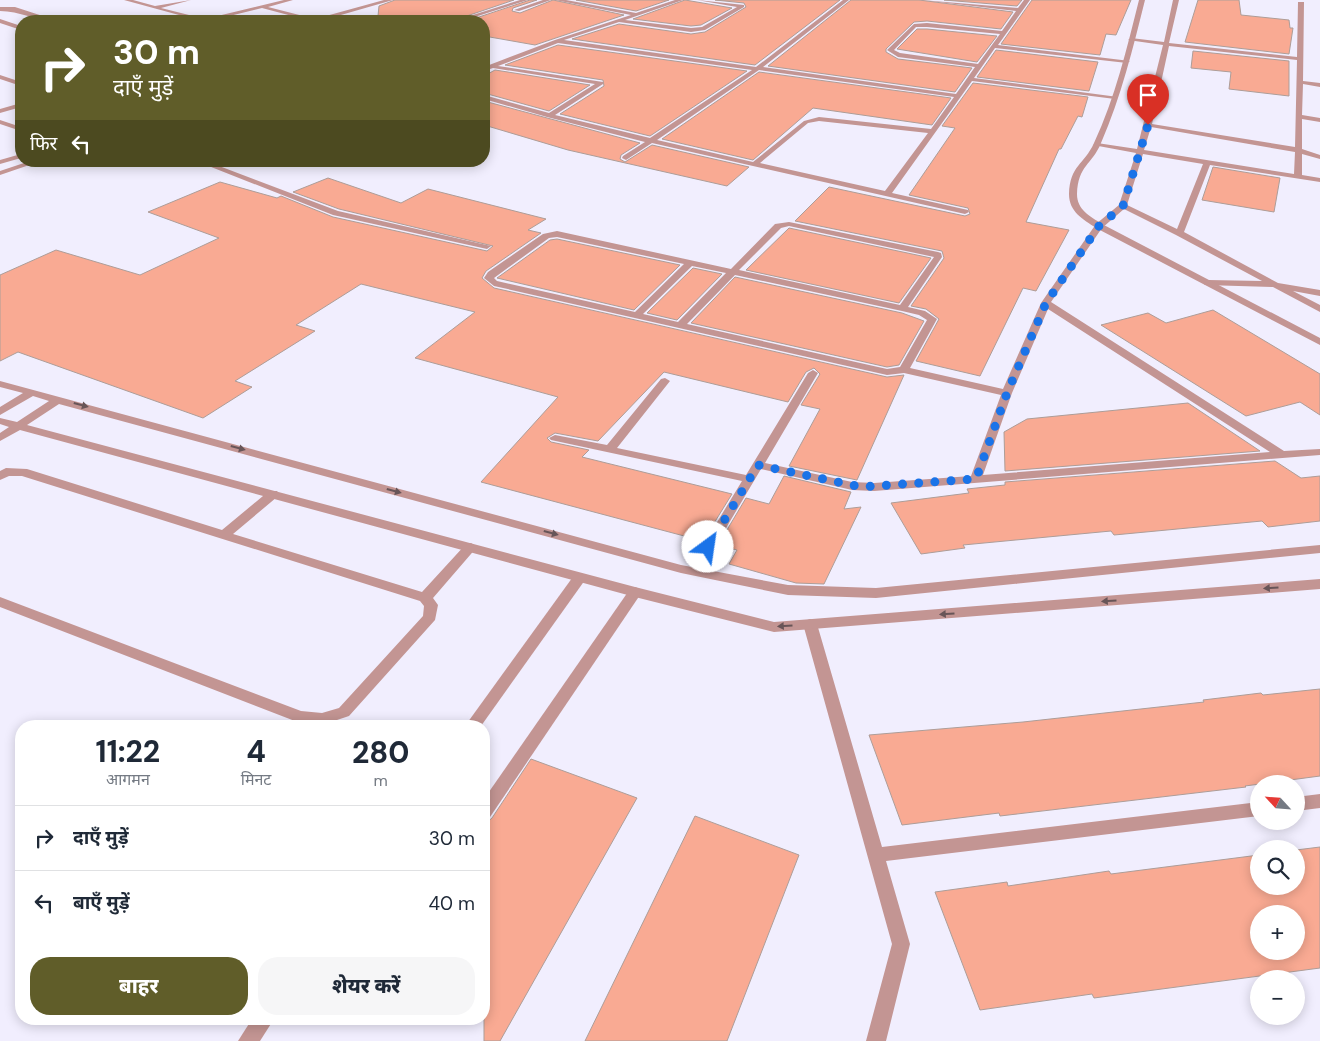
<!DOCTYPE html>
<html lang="hi">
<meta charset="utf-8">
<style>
body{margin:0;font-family:"DM Sans","Noto Sans Devanagari",sans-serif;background:#f6f6f7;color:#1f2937;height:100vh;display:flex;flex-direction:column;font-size:19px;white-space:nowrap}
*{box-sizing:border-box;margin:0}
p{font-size:16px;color:#747a83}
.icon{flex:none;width:28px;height:28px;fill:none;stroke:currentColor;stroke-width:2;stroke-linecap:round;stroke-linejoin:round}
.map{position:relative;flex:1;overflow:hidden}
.sheet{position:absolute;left:15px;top:720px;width:475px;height:305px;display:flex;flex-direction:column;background:#fff;border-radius:20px;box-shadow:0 2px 12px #0003}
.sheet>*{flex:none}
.hud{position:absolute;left:15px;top:15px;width:475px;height:152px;border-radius:20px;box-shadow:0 2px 12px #0003;background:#605d29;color:#fff;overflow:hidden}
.needle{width:32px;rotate:296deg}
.tools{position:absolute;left:1250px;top:775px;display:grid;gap:10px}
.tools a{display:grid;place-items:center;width:55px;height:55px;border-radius:50%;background:#fff;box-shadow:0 2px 12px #0003;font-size:25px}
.pin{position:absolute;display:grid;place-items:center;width:42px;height:42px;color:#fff;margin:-51px -21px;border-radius:50% 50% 50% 0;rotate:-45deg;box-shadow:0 0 5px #0007}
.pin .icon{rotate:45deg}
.me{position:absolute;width:55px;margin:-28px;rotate:31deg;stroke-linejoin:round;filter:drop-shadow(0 0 4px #0008)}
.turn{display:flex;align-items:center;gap:18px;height:105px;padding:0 15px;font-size:22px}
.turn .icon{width:65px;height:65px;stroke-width:2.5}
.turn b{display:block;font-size:35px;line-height:42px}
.then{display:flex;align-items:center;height:48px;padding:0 15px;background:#0003;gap:10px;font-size:19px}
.eta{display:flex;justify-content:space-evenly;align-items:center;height:85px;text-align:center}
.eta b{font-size:30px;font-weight:800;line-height:35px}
.cta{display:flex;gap:10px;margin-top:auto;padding:10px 15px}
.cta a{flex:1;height:58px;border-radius:20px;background:#605d29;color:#fff;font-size:20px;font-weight:800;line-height:58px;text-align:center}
.cta a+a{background:#f6f6f7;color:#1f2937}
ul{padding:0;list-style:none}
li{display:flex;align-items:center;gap:15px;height:65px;padding:0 15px;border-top:1px solid #e0e1e3}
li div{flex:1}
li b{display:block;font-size:19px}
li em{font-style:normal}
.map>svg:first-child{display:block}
</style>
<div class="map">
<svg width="1320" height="1041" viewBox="0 0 1320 1041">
<rect width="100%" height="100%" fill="#f1eefe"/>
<g fill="#f9aa93" stroke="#ad9d98" fill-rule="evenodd">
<path d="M395,0H514L452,21H408L378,16L379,6Z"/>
<path d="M530,0H537L513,8L512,11L520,13L553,0L624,15L535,45L484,36V21H467Z"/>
<path d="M576,0H669L636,11Z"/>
<path d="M685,0L732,8L701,25L691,26L633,19Z"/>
<path d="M715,0H840L755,65L572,39L619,24L691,34L705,32L746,7L744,3Z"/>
<path d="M851,0H919L1013,12L1001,29L927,21L914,22L886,49V52L898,59L972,68L955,92L768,66Z"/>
<path d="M944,0H1022L1017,6Z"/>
<path d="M1032,0H1131L1116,35L1106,34L1100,55L1001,44Z"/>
<path d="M1198,0H1239L1241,15L1289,20L1290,28H1293L1289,54L1185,42Z"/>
<path d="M917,29H927L997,36L977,62L897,49Z"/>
<path d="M558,45L747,71L650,136L560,114L604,86L603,80L505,65Z"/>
<path d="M996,50L1098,62L1089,91L977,77Z"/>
<path d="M1193,51L1289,61V96L1229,89L1231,72L1191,68Z"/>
<path d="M495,70L590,85L549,111L484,93V76Z"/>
<path d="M759,72L951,98L932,125L813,108L753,160L662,139Z"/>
<path d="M973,83L1088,97L1082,117L1078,116L1061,149H1059L1026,222L1069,230L1036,291L1023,288L980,376L916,361L939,319L926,309L911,306L944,258L942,251L795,221L829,187L965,216L970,214L968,208L909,195L955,128L942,126Z"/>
<path d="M484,101L640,143L621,155L620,159L625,162L652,145L749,167L727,186L568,150L484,125Z"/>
<path d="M1213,167L1280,178L1274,212L1202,200Z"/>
<path d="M328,178L401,203L428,189L546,219L528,230L541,233L486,271L482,278L494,288L887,377L904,375L857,480L789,466L820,409L801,405L820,374L814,368L806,372L788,402L664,372L598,441L555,433L547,438L551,442L589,450L582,457L732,494L703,541L481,482L558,397L415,358L475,312L361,284L296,325L315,331L235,381L252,387L203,418L18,352L0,361V275L56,250L140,275L219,238L148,212L220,182L277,198L281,196L333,217L487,251L493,246L339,209L293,192Z"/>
<path d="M789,228L931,258L899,303L746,270Z"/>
<path d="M557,239L680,265L634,310L497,278L550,240Z"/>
<path d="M693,268L722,274L677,320L647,313Z"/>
<path d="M735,277L902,313L924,321L899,365L887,367L691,323Z"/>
<path d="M1213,310L1320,374V415L1300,402L1246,416L1101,325L1148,313L1166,323Z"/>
<path d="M1188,403L1260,451L1005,471L1004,432L1027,419Z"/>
<path d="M1275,461L1301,478L1320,476V521L1268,527L1262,521L1114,535L1111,531L963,545L965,548L921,554L891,503L969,493L967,489L1005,485V482Z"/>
<path d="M784,476L851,492L844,509L861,507L824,584L796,583L729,564L737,550L718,545L746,498L769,504Z"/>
<path d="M1320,689V776L1245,786L1246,787L1000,816L999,813L902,825L869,735L1023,722L1204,702L1203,700L1261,693L1263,695Z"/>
<path d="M531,759L637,798L500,1041H484V825L492,818Z"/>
<path d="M695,816L799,855L727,1041H585Z"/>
<path d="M1320,847V968L1094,998L1092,994L980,1010L935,892L1007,882L1008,886L1109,871L1111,874L1259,855V886H1296V850ZM1259,914H1296V951H1259Z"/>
</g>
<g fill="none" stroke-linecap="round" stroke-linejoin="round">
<g fill="#c39593" fill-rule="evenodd">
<path d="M124,0H133L155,6L191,0L161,8L205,19L284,0H293L268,7L315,19L384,0H393L320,21H311L262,8L209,21H201Z"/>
<path d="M520,0H528L462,21H454Z"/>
<path d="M543,0H551L519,11L514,10Z"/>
<path d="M555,0H566L636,13L675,0H683L625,20L691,28L702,27L737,7L697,0L744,5V7L705,30L691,32L619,22L564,40L756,67L843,0H849L763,67L956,94L975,67L898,57L887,50L914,24L927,23L1002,31L1016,11L921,0L1018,8L1024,0H1030L998,45L1130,61L1127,63L995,48L974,78L1118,97L1115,99L972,81L892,193L968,210L969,212L965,214L652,143L626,160L622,158L623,156L645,142L547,117L484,99V95L549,113L595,84L493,68L484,71V67L555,40L631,15ZM916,27H927L1000,34L978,64L900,53L894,50ZM558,43L752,70L650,138L555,115L603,84V82L498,66ZM759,70L954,97L931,129L819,117L804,121L753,162L657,140ZM819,121L928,133L885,191L760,163L808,123Z"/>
<path d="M1173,0H1179L1169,43L1297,57L1298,2H1304L1303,81L1320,83V87L1303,84L1302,115L1320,118V122L1302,119V149L1320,155V159L1302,154V175L1320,178V182L1210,165L1184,232L1278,283L1320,290V296L1293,291L1320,305V312L1273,287L1205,285L1203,283L1208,280L1262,281L1176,235L1124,209L1102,228L1051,302L1284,451L1320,449V455L874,491L852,490L761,469L713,550L708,551L702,547L742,481L551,440L549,438L555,435L607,445L661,379L665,378L670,381L617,448L746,475L808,373L813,370L818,373L765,463L852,482L874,483L971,476L1001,395L904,373L887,375L494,286L484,278L488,272L543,234L557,231L731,269L775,224L789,222L938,252L941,253L942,257L908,307L925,311L937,319L910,368L1003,389L1041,303L1096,224L1119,205L1136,153L1093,145L1097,143L1137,149L1163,45L1128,40L1131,38L1164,42ZM1169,46L1297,60L1295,147L1152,124ZM1151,127L1295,152L1294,174L1144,150ZM1143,154L1203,164L1177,229L1127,205ZM789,226L934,257L900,305L739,270L781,228ZM557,237L684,264L635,312L497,281L494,278L549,238ZM692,266L726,273L678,322L643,314ZM735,275L902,311L919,315L927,320L900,367L887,369L687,324ZM1048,309L1270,452L983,475L1012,393Z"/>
<path d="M0,7H15L58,21C39,22 20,11 0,11Z"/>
<path d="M0,19L21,26V30L0,23Z"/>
<path d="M0,75L21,82V86L0,79Z"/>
<path d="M21,103V107L0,113V109Z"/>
<path d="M0,120L21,127V131L0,124Z"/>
<path d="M21,154V158L0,164V160Z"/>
<path d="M30,161H41L0,175V171Z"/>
<path d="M196,161H206L338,211L491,246L487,249L333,215Z"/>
<path d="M6,468L27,469L222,530L269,491H277L279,494L277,497L233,534L422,592L466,544L471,543L477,547L433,598L438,605L435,620L349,716L322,725L300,723L0,607V597L301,711L322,713L339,708L423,616L424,606L420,601L22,476H9L0,480V471Z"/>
<path d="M580,573L587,577L585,580L481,726H465L575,574Z"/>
<path d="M635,587L640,589L642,592L640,595L490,817L484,819V799L630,589Z"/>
<path d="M810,619L815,621L817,624L882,847L1259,802V816L886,861L910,944L886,1041H866L892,944L803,624L805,621Z"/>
<path d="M1320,794V808L1296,811V797Z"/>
<path d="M252,1019H274L260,1041H238Z"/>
</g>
<g fill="#c39593" fill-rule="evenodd">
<path d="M1139,0H1145C1133,48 1121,97 1101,143C1092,165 1078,165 1077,194C1077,210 1090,216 1102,224L1320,338V345L1096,228C1083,219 1069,212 1069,194C1070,165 1084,165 1094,143C1115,98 1127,48 1139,0Z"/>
<path d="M0,381L681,565L788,585L876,588L1320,545V553L876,598L788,595L681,573L59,404L27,425L635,587L774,622L1320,579V589L774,632L635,597L20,430L0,441V433L9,427L0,424V418L17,422L49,401L33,396L0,415V407L23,393L0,387Z"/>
</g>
</g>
<defs><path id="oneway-solid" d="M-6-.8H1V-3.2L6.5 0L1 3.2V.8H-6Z" transform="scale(1.25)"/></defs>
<g fill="#685558">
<use href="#oneway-solid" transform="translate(81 405) rotate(15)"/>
<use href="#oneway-solid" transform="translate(238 448) rotate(15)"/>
<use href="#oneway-solid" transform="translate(394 491) rotate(15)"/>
<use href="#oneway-solid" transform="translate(551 533) rotate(15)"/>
<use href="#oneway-solid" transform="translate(1271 588) rotate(176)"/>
<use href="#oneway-solid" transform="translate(1109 601) rotate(176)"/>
<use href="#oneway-solid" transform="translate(947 614) rotate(176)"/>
<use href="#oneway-solid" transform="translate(785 626) rotate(176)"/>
</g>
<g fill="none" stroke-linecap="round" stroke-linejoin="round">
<path stroke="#1a73e8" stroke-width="9" stroke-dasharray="0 16.2" d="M708,547L758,465L861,487L976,479L1007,393L1046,303L1099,226L1123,206L1148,125"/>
</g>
</svg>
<div class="tools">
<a><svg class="needle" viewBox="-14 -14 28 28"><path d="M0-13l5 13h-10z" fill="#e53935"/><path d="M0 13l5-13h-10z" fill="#747a83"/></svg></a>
<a><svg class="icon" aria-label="search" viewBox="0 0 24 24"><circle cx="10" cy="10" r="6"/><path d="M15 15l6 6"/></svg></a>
<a>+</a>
<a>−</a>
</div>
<div class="pin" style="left:1148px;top:125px;background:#d93025"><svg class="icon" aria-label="arrive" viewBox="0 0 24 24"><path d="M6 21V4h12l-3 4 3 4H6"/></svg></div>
<svg class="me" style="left:708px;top:547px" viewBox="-20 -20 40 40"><circle r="19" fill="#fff"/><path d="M0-13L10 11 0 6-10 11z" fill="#1a73e8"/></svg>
<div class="hud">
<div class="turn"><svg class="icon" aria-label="right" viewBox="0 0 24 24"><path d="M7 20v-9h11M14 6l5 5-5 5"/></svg><div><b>30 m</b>दाएँ मुड़ें</div></div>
<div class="then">फिर<svg class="icon" aria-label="left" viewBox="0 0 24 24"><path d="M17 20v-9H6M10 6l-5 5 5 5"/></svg></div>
</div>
<section class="sheet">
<div class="eta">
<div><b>11:22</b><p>आगमन</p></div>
<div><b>4</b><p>मिनट</p></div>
<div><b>280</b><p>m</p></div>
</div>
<ul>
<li><svg class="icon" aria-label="right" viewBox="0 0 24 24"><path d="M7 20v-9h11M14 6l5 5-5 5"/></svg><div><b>दाएँ मुड़ें</b></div><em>30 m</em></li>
<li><svg class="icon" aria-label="left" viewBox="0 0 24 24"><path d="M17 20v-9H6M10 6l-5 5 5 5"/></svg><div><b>बाएँ मुड़ें</b></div><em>40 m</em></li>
</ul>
<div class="cta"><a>बाहर</a><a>शेयर करें</a></div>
</section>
</div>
